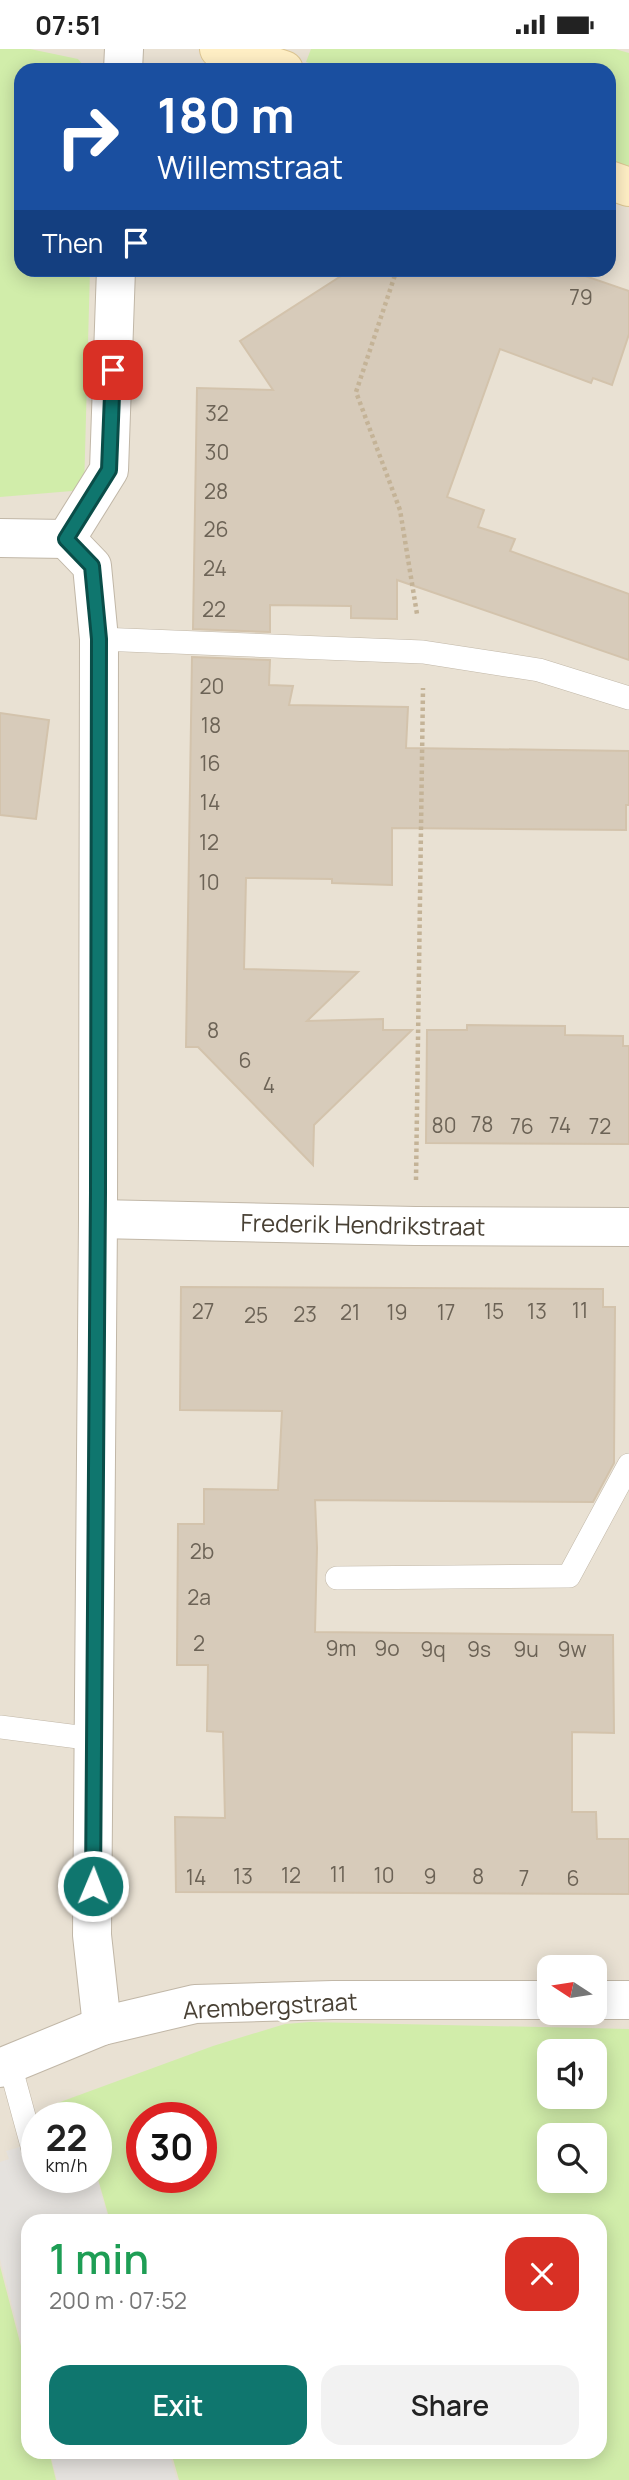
<!DOCTYPE html>
<meta charset="utf-8">
<style>
body{margin:0;font-family:Manrope,sans-serif;background:#f2f2f2;color:#222;height:100vh;display:flex;flex-direction:column;font-size:26px;white-space:nowrap}
*{box-sizing:border-box;margin:0}
p{font-size:23px;color:#767676}
.icon{flex:none;width:38px;height:38px;fill:none;stroke:currentColor;stroke-width:2;stroke-linecap:round;stroke-linejoin:round}
.map{position:relative;flex:1;overflow:hidden}
.details{position:absolute;left:21px;top:2165px;width:586px;height:245px;display:flex;flex-direction:column;background:#fff;border-radius:21px;box-shadow:0 4px 18px #0003}
.details>*{flex:none}
.top-card{position:absolute;left:14px;top:14px;width:602px;height:214px;border-radius:21px;box-shadow:0 4px 18px #0003;background:#1a4fa0;color:#fff;overflow:hidden}
.needle{width:46px;rotate:282deg}
.controls{position:absolute;left:537px;top:1906px;display:grid;gap:14px}
.controls a{display:grid;place-items:center;width:70px;height:70px;border-radius:14px;background:#fff;box-shadow:0 4px 18px #0003;font-size:35px}
.speed{position:absolute;left:21px;top:2053px;display:flex;gap:14px;font-size:35px;font-weight:700;text-align:center}
.speed>*{display:grid;place-content:center;width:91px;height:91px;border-radius:50%;background:#fff;box-shadow:0 4px 18px #0003;line-height:1}
.speed small{font-size:18px;font-weight:400}
.speed .limit{border:10px solid #d22;background:#fff;color:#111}
.pin{position:absolute;display:grid;place-items:center;width:60px;height:60px;color:#fff;margin:-30px;border-radius:14px;box-shadow:0 4px 10px #0006}
.me{position:absolute;width:77px;margin:-38px;rotate:1deg;stroke-linejoin:round;filter:drop-shadow(0 0 5px #0008)}
.turn{display:flex;align-items:center;gap:24px;height:147px;padding:0 28px;font-size:32px}
.turn .icon{width:91px;height:91px;stroke-width:2.5}
.turn b{display:block;font-size:49px;line-height:60px}
.then{display:flex;align-items:center;height:66px;padding:0 28px;background:#0003;gap:14px;font-size:26px}
.round{display:grid;place-items:center;flex:none;width:74px;height:74px;border-radius:21px;background:#f2f2f2}
.summary{display:flex;align-items:center;justify-content:space-between;height:119px;padding:0 28px}
h1{font-size:42px;font-weight:600;line-height:52px;color:#1e9e55}
.action{display:flex;gap:14px;margin-top:auto;padding:14px 28px}
.action a{flex:1;height:80px;border-radius:21px;background:#0f766e;color:#fff;font-size:28px;font-weight:600;line-height:80px;text-align:center}
.action a+a{background:#f2f2f2;color:#222}
.status{display:flex;justify-content:space-between;align-items:center;height:49px;padding:0 35px;background:#fff;direction:ltr}
.status svg{height:19px;fill:currentColor}
.map>svg:first-child{display:block}
</style>
<div class="status"><b>07:51</b><svg viewBox="0 0 49 12"><path d="M0 12V9h3v3zM5 12V6h3v6zM10 12V3h3v9zM15 12V0h3v12zM26 1h20v11H26zM47 4h2v5h-2z"/></svg></div>
<div class="map">
<svg width="629" height="2431" viewBox="0 0 629 2431">
<rect width="100%" height="100%" fill="#f5f0e5"/>
<path fill="#e9e1d3" fill-rule="evenodd" d="M0,0H629V2431H0ZM21,21H609V220H21ZM550,1918H595V1964H550ZM550,2002H595V2048H550ZM37,2068H96V2128H37ZM142,2068H201V2128H142ZM550,2086H595V2132H550ZM28,2172H600V2403H28Z"/>
<g fill="#d1edaa" fill-rule="evenodd">
<path d="M0,0H30L78,10L87,21H21V220L90,221L84,441L0,448Z"/>
<path d="M311,0H615L629,4V121L609,114V21H331L306,13Z"/>
<path d="M310,1973L629,1980V2431H179L171,2403H600V2172H110L96,2123V2068H47L46,2063L52,2056L213,1997L285,1975ZM595,2002V2048H550V2002ZM201,2068V2128H142V2068ZM595,2086V2132H550V2086Z"/>
<path d="M0,2217L28,2324V2403H49L56,2431H0Z"/>
</g>
<g fill="#e5e2de">
<path d="M37,2093V2128H96V2125L109,2172H28V2318L0,2210V2113L9,2110L6,2102Z"/>
<path d="M50,2403H169L177,2431H57Z"/>
</g>
<g fill="#d7cbba" stroke="#d3c3ac" stroke-width="2">
<path d="M352,220H565L629,242V285L612,336L593,329L591,334L500,300L447,448L484,461L478,478L515,490L510,502L629,545V611L397,531V570L351,569V557L270,556V583L193,580L197,339L273,341L240,292Z"/>
<path d="M192,608L270,611L269,636L293,637L289,656L408,658L406,699L629,702V756H626V781L392,779V836L332,834V830L246,829L244,920L358,923L307,972L383,970V981H412L314,1076L313,1116L198,998H186Z"/>
<path d="M0,664L49,671L36,770L0,766Z"/>
<path d="M467,976L565,977V986L623,987V997H629V1095L426,1094L427,981H467Z"/>
<path d="M181,1238L603,1240V1258H615L614,1414L593,1453L315,1451L317,1499L315,1583L613,1586L614,1684L572,1683V1763H596L597,1790H629V1845L176,1843L175,1768L225,1769L223,1683L207,1682L208,1616H177L178,1475H204V1440L278,1441L282,1362L180,1361Z"/>
</g>
<g fill="none" stroke-linecap="round" stroke-linejoin="round">
<defs>
<g id="lane">
<path d="M99,590L423,603L539,621L629,649"/>
<path d="M337,1529L569,1527L629,1416"/>
<path d="M0,1678L94,1690"/>
<path d="M10,2016L34,2104"/>
</g>
<g id="street">
<path d="M123,21L124,0"/>
<path d="M0,489L66,490"/>
<path d="M98,1170L415,1177L629,1178"/>
<path d="M595,1951H629"/>
<path d="M102,1977L92,1886L98,1170L99,590L92,517L66,490L109,421L116,220"/>
<path d="M0,2019L102,1977L195,1955L333,1951H550"/>
</g>
<g id="secondary">
<path d="M219,0L284,21"/>
<path d="M609,131L629,138"/>
</g>
</defs>
<use href="#lane" stroke="#c1b7a7" stroke-width="24"/>
<use href="#street" stroke="#c1b7a7" stroke-width="40"/>
<use href="#secondary" stroke="#ddc692" stroke-width="40"/>
<g stroke="#c4b397" stroke-width="4.5" stroke-dasharray="3.5 3.5" stroke-linecap="butt">
<path d="M397,220L356,343L400,461L417,565"/>
<path d="M416,1131L423,639"/>
</g>
<use href="#lane" stroke="#fff" stroke-width="23"/>
<use href="#street" stroke="#fff" stroke-width="38"/>
<use href="#secondary" stroke="#ffefc5" stroke-width="38"/>
</g>
<g fill="none" stroke-linecap="round" stroke-linejoin="round">
<defs>
<path id="route" d="M93,1837L98,1143L99,590L92,517L66,490L109,421L113,321"/>
</defs>
<use href="#route" stroke="#0a4d48" stroke-width="18"/>
<use href="#route" stroke="#0f766e" stroke-width="12"/>
</g>
<g text-anchor="middle" dominant-baseline="central" stroke-width="5" stroke-linejoin="round" paint-order="stroke">
<g font-size="21" fill="#6c6356">
<text x="581" y="248">79</text>
<text x="217" y="364">32</text>
<text x="217" y="403">30</text>
<text x="216" y="442">28</text>
<text x="216" y="480">26</text>
<text x="215" y="519">24</text>
<text x="214" y="560">22</text>
<text x="212" y="637">20</text>
<text x="211" y="676">18</text>
<text x="210" y="714">16</text>
<text x="210" y="753">14</text>
<text x="209" y="793">12</text>
<text x="209" y="833">10</text>
<text x="213" y="981">8</text>
<text x="245" y="1011">6</text>
<text x="269" y="1036">4</text>
<text x="482" y="1075">78</text>
<text x="444" y="1076">80</text>
<text x="560" y="1076">74</text>
<text x="522" y="1077">76</text>
<text x="600" y="1077">72</text>
<text x="580" y="1261">11</text>
<text x="203" y="1262">27</text>
<text x="494" y="1262">15</text>
<text x="537" y="1262">13</text>
<text x="350" y="1263">21</text>
<text x="397" y="1263">19</text>
<text x="446" y="1263">17</text>
<text x="305" y="1265">23</text>
<text x="256" y="1266">25</text>
<text x="202" y="1502">2b</text>
<text x="199" y="1548">2a</text>
<text x="199" y="1594">2</text>
<text x="341" y="1599">9m</text>
<text x="387" y="1599">9o</text>
<text x="433" y="1600">9q</text>
<text x="479" y="1600">9s</text>
<text x="526" y="1600">9u</text>
<text x="572" y="1600">9w</text>
<text x="338" y="1825">11</text>
<text x="291" y="1826">12</text>
<text x="384" y="1826">10</text>
<text x="243" y="1827">13</text>
<text x="430" y="1827">9</text>
<text x="478" y="1827">8</text>
<text x="196" y="1828">14</text>
<text x="524" y="1829">7</text>
<text x="573" y="1829">6</text>
</g>
<g font-size="24" fill="#484034" stroke="#fff">
<text transform="translate(363 1175) rotate(1)">Frederik Hendrikstraat</text>
<text transform="translate(270 1956) rotate(-3)">Arembergstraat</text>
</g>
</g>
</svg>
<div class="controls">
<a><svg class="needle" viewBox="-14 -14 28 28"><path d="M0-13l5 13h-10z" fill="#e53935"/><path d="M0 13l5-13h-10z" fill="#767676"/></svg></a>
<a><svg class="icon" aria-label="sound" viewBox="0 0 24 24"><path d="M4 9h4l5-4v14l-5-4H4zM17 9q2 3 0 6"/></svg></a>
<a><svg class="icon" aria-label="search" viewBox="0 0 24 24"><circle cx="10" cy="10" r="6"/><path d="M15 15l6 6"/></svg></a>
</div>
<div class="speed"><div>22<small>km/h</small></div><div class="limit">30</div></div>
<div class="pin" style="left:113px;top:321px;background:#d93025"><svg class="icon" aria-label="arrive" viewBox="0 0 24 24"><path d="M6 21V4h12l-3 4 3 4H6"/></svg></div>
<svg class="me" style="left:93px;top:1837px" viewBox="-20 -20 40 40"><circle r="17" fill="#0f766e" stroke="#fff" stroke-width="3"/><path d="M0-11L8 9 0 5-8 9z" fill="#fff"/></svg>
<div class="top-card">
<div class="turn"><svg class="icon" aria-label="right" viewBox="0 0 24 24"><path d="M7 20v-9h11M14 6l5 5-5 5"/></svg><div><b>180 m</b>Willemstraat</div></div>
<div class="then">Then<svg class="icon" aria-label="arrive" viewBox="0 0 24 24"><path d="M6 21V4h12l-3 4 3 4H6"/></svg></div>
</div>
<section class="details">
<div class="summary"><div><h1>1 min</h1><p>200 m · 07:52</p></div><a class="round" style="background:#d93025;color:#fff"><svg class="icon" aria-label="close" viewBox="0 0 24 24"><path d="M6 6l12 12M18 6L6 18"/></svg></a></div>
<div class="action"><a>Exit</a><a>Share</a></div>
</section>
</div>
